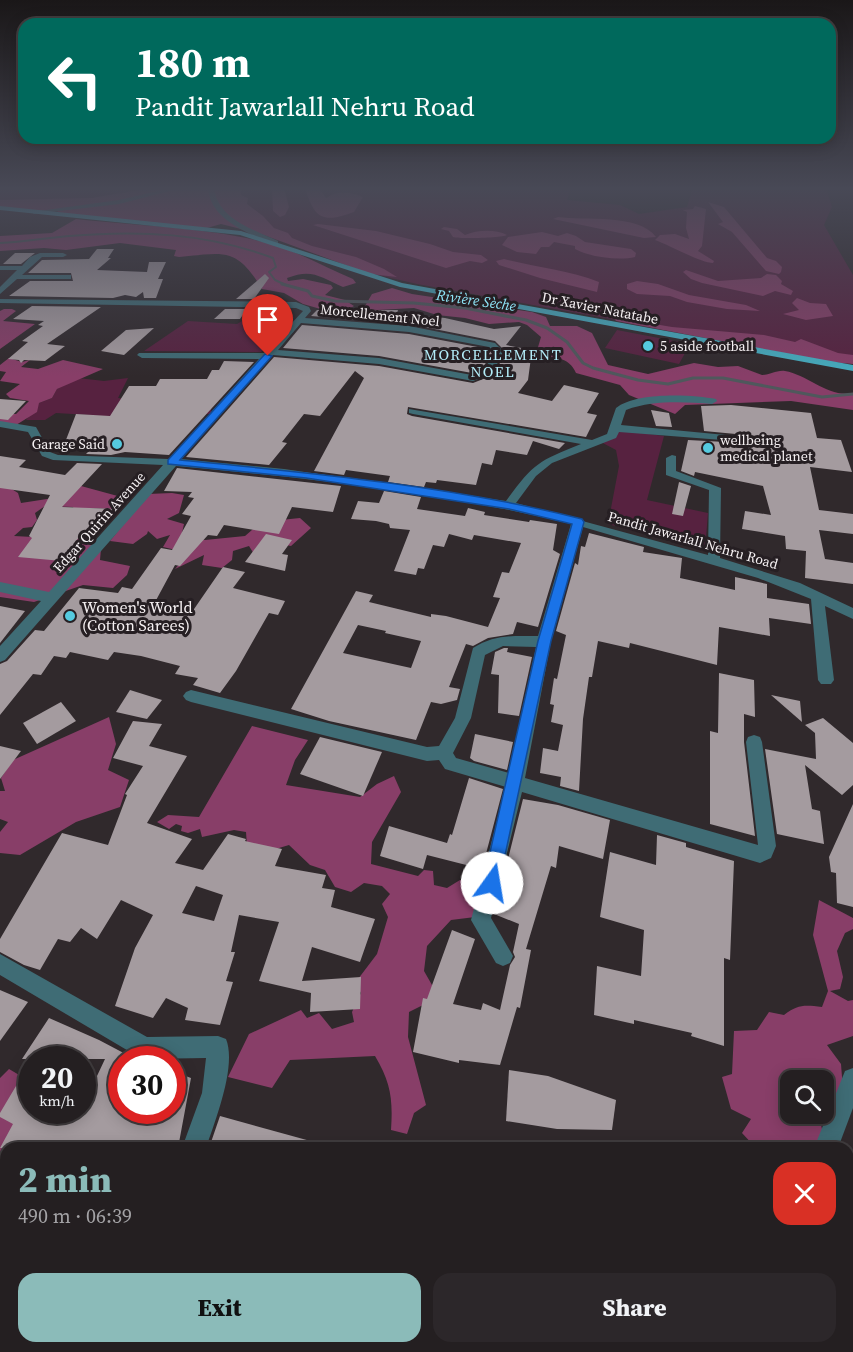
<!DOCTYPE html>
<meta charset="utf-8">
<style>
body{margin:0;font-family:"Source Serif 4",serif;background:#2c272a;color:#f1f3f6;height:100vh;display:flex;flex-direction:column;font-size:22px;white-space:nowrap}
*{box-sizing:border-box;margin:0}
p{font-size:20px;color:#a3a2a5}
.icon{flex:none;width:33px;height:33px;fill:none;stroke:currentColor;stroke-width:2;stroke-linecap:round;stroke-linejoin:round}
.map{position:relative;flex:1;overflow:hidden}
.side{position:absolute;left:0px;top:1142px;width:854px;height:212px;display:flex;flex-direction:column;background:#241f21;border-radius:18px 18px 0 0;box-shadow:0 3px 15px #0003,0 0 0 2px #413d3f}
.side>*{flex:none}
.top-card{position:absolute;left:18px;top:18px;width:818px;height:126px;border-radius:18px;box-shadow:0 3px 15px #0003,0 0 0 2px #413d3f;background:#00695c;color:#fff;overflow:hidden}
.controls{position:absolute;left:780px;top:1070px;display:grid;gap:12px}
.controls a{display:grid;place-items:center;width:54px;height:54px;border-radius:12px;background:#241f21;box-shadow:0 3px 15px #0003,0 0 0 2px #413d3f;font-size:30px}
.speed{position:absolute;left:18px;top:1046px;display:flex;gap:12px;font-size:30px;font-weight:700;text-align:center}
.speed>*{display:grid;place-content:center;width:78px;height:78px;border-radius:50%;background:#241f21;box-shadow:0 3px 15px #0003,0 0 0 2px #413d3f;line-height:1}
.speed small{font-size:15px;font-weight:400}
.speed .limit{border:9px solid #d22;background:#fff;color:#111}
.pin{position:absolute;display:grid;place-items:center;width:51px;height:51px;color:#fff;margin:-62px -26px;border-radius:50% 50% 50% 0;rotate:-45deg;box-shadow:0 0 6px #0007}
.pin .icon{rotate:45deg}
.me{position:absolute;width:66px;margin:-33px;rotate:13deg;stroke-linejoin:round;filter:drop-shadow(0 0 4px #0008)}
.turn{display:flex;align-items:center;gap:21px;height:126px;padding:0 18px;font-size:27px}
.turn .icon{width:78px;height:78px;stroke-width:2.5}
.turn b{display:block;font-size:42px;line-height:51px}
.round{display:grid;place-items:center;flex:none;width:63px;height:63px;border-radius:18px;background:#2c272a}
.headline{display:flex;align-items:center;justify-content:space-between;height:102px;padding:0 18px}
h1{font-size:36px;font-weight:800;line-height:45px;color:#8bbbb9}
.button{display:flex;gap:12px;margin-top:auto;padding:12px 18px}
.button a{flex:1;height:69px;border-radius:18px;background:#8bbbb9;color:#111;font-size:24px;font-weight:800;line-height:69px;text-align:center}
.button a+a{background:#2c272a;color:#f1f3f6}
.map>svg:first-child{display:block}
</style>
<div class="map">
<svg width="853" height="1352" viewBox="0 0 853 1352">
<rect width="100%" height="100%" fill="#30292c"/>
<g fill="#572240">
<path d="M0,188H169L118,200L0,205Z"/>
<path d="M222,188H571L567,200L620,205L639,214L687,207L692,190L695,188H826L832,207L824,225L853,275V361L832,359L417,284L378,275L293,243Z"/>
<path d="M264,308L294,317L261,352L144,351L188,321L237,324Z"/>
<path d="M617,330L690,344L679,364L605,348Z"/>
<path d="M78,378L104,381L128,378L118,398L211,408V414L116,415L108,424L89,415L56,413L45,420H26L39,403L52,398L57,389Z"/>
<path d="M618,430L664,436L647,500L708,513L705,550L608,524L619,466L616,450L599,441Z"/>
</g>
<g fill="#883e68">
<path d="M152,188H241V195L248,198L247,204L263,216L274,228L288,233L292,238L312,246L356,257L384,269L397,277L370,274L261,234L221,224L207,228L62,214L55,210L33,212L0,207V200L91,198Z"/>
<path d="M272,188H284L289,207L285,215L280,217L273,211Z"/>
<path d="M305,188H319L326,198C339,190 349,192 363,197L354,212C323,223 315,220 305,188Z"/>
<path d="M708,202L724,207L767,258L776,261L782,267L781,272L779,274L766,271L732,232L718,224L723,222Z"/>
<path d="M695,206L706,209L702,246L698,251L714,261L713,263C701,263 669,245 655,240L660,235L675,234L689,239L686,228L687,212L683,210L693,209Z"/>
<path d="M558,217C584,221 638,213 656,237L644,238L553,219Z"/>
<path d="M76,219C138,226 204,227 264,242C296,250 324,267 353,279L356,283L343,287C320,277 312,268 287,278L288,281L303,279L331,285L333,288L325,295L345,300L354,306L349,309L324,310L303,304L284,293L262,289C236,246 224,253 179,257L174,256L176,250L120,243L66,250L44,248L0,251V236L52,233Z"/>
<path d="M318,224L376,231L430,244L453,252L481,255L488,260L482,263L470,261L446,268L313,225Z"/>
<path d="M444,227L457,229L465,235C477,230 495,229 507,235C502,238 460,239 453,237L449,231L441,229Z"/>
<path d="M542,232L558,236L567,233L576,236L585,242L631,249L636,253L635,257C619,261 589,257 575,249V246L554,242L549,247H541L536,254L517,252L502,245L508,237Z"/>
<path d="M504,259C535,267 569,270 599,282L597,292L540,278L499,265L496,261Z"/>
<path d="M686,270L718,281L761,278L767,274L776,275L782,281L781,284L793,291L791,295L775,291L763,296L702,283L691,279L683,272Z"/>
<path d="M637,281L658,284L689,295L746,305L760,311L727,309L687,302L670,296L637,294L627,289V284Z"/>
<path d="M392,288L412,294L532,312L546,317L550,326H577L592,333L608,365L648,374L694,363L718,367L738,366L762,375C771,375 776,370 785,371C808,375 829,398 853,393V410L791,401L685,405L675,414L629,395L620,385L576,373C569,356 553,358 536,354L541,337L527,325L519,322L489,324L465,318L437,315L414,308L377,310L369,309L365,306L372,294Z"/>
<path d="M797,298L810,303L826,304L833,316L806,320L783,314L799,310L792,303Z"/>
<path d="M4,309H12L16,311L3,321L35,324L0,349V311Z"/>
<path d="M613,317L672,327L764,335L795,342L801,339L838,353L853,355V364L830,362L616,321Z"/>
<path d="M9,358L22,362L30,360L21,367L38,369L63,360L103,369L57,389L52,398L39,403L37,412L16,425H0V414H16L29,401L10,398L6,394L20,384L0,381L6,372L0,371V365Z"/>
<path d="M0,477L7,486L18,493L21,503L60,497L81,486L125,498L113,509L88,508L75,512L73,507L45,506L35,513L37,520L32,527L23,528L14,536L52,538L68,533L90,540L101,549L100,560L130,566L127,575L113,588L83,585L34,602L0,597Z"/>
<path d="M172,493L184,495L179,513L167,519L184,524L182,533L205,540L245,536L261,522L300,518L311,528L291,546L269,542L254,554L249,546L233,551L232,560L222,568L202,565L204,555L175,569L189,553L163,547L170,535L157,539L148,531L147,534L133,544L110,541L148,494Z"/>
<path d="M109,717L116,744L108,770L129,780L120,807L76,822L20,855L0,853V832L8,822L0,819V791H5L1,778L13,760Z"/>
<path d="M252,726L308,740L295,760L286,785L360,797L377,784L394,776L401,792L372,842L371,864L418,876L424,870L433,871L434,885L447,888L460,880L488,884L475,917L451,920L427,946L424,971L436,992L429,1002L409,1012L408,1037L426,1105L414,1113L407,1134L391,1130C393,1099 391,1083 375,1056L290,1060L272,1088L228,1077L249,1034L301,1010L307,1018L319,1013L332,1029L354,1022L352,1012L361,993L355,983L377,954L388,917L382,904L390,894L382,886L364,883L351,892L335,887L325,870L310,865L289,845L269,851L247,846L246,832L234,830L202,837L200,829L188,833L181,831L182,826L176,824L169,829L157,822L168,815L199,817Z"/>
<path d="M819,900L853,918V929L845,933L837,951L843,977L840,989L830,991L848,1001L853,1000V1036L827,1045L841,1064L843,1090L824,1104V1080H790V1113H818L825,1141L819,1147H755L742,1133L751,1119L731,1109L722,1077L732,1074L734,1031L757,1030L769,1012L784,1015C798,1004 805,1005 822,1007L828,991L813,935Z"/>
<path d="M9,1069L31,1082L6,1148V1192L0,1187V1078Z"/>
</g>
<g fill="none" stroke-linecap="round" stroke-linejoin="round">
<path stroke="#4f585c" stroke-width="2" d="M0,243C23,242 46,238 69,236C139,230 207,233 273,258L276,267L269,272L275,280L286,285"/>
<path stroke="#4f585c" stroke-width="3" d="M282,284L308,291L312,296L335,301L414,303L465,308L526,320L547,328L567,342L583,363L593,368L638,380L668,384L693,378H723L822,397L853,394"/>
</g>
<g fill="#a49b9f" fill-rule="evenodd">
<path d="M97,249H114L108,258H111L97,270L147,272L149,262H166L158,279H163L156,298H144L143,292L136,297L125,295L113,298L9,296L30,281H73L71,273H28L42,260L89,259Z"/>
<path d="M15,253H35L21,264H3Z"/>
<path d="M265,274L269,278L254,299H236Z"/>
<path d="M32,306L101,307L47,344L65,346L45,361L24,360L21,363L19,360L8,359L28,342L22,341L43,326L38,325L44,321L13,319Z"/>
<path d="M225,309H247L240,319H214Z"/>
<path d="M317,310H398L397,313L445,318L494,329L521,326L506,345L532,350L528,380L518,393L552,401L564,385L599,393L587,413L597,415L586,437L408,407L407,414L412,416L565,443L559,449L533,441L527,455L496,450L492,465L482,463L476,485L437,480L436,483L426,482L424,487L388,482L390,476L346,470L344,475L314,471L364,378L355,371L320,416L304,414L282,442L287,443L269,465L186,457L274,357L379,366L473,383L491,376L507,353L495,341L409,324L311,316Z"/>
<path d="M302,325L409,334L488,349L492,353L482,369L472,373L379,356L283,348Z"/>
<path d="M154,328L124,355L101,351L126,330Z"/>
<path d="M224,361L254,362L169,455L125,452L111,455L86,454L94,446L64,445L76,414L110,416L129,386H156L160,379H207L212,370H219Z"/>
<path d="M0,399L26,401L8,420L0,419Z"/>
<path d="M731,405L811,413L817,438L841,440L852,472L810,467L819,510L853,514V534L819,530L825,559L853,563V584L805,578L806,551L786,549L785,536L742,529L745,511L771,515L763,486L695,472L694,476L681,471L688,440L763,444L764,440L757,436L704,431L701,406Z"/>
<path d="M651,410L669,413L672,427L656,426Z"/>
<path d="M0,456L26,460L19,467L65,475L77,463L102,464L62,507L118,509L100,531L84,530L62,561L18,557L32,538L29,536L50,495L0,488Z"/>
<path d="M177,468L341,486L333,512L292,507L279,534L224,525L217,536L208,535L180,566L175,565L154,604L192,612L223,567L245,572L233,588L285,601L278,615L269,613L236,671L220,693L193,685L198,678L175,674L180,666L141,656L114,652L108,660L70,652L66,658L54,656L41,675L33,674L0,715V664L7,661L35,630L44,631L79,588L118,593L122,587L132,589L161,548L172,550L191,516L182,514L194,498L188,497L192,492L164,491Z"/>
<path d="M679,482L691,486L683,516L672,514Z"/>
<path d="M384,491L421,497L417,509L465,516L468,508L485,512L484,515L529,522L530,520L557,524L553,550L560,554L538,627L517,622L513,634L488,638L473,646L466,644L449,687L460,689L457,700L441,704L431,702L416,740L329,721L291,709L356,591L373,595L369,602L431,617V614L446,616L488,627L500,598L493,597L502,572L509,573L521,543L474,535L472,540L449,534L444,547L433,545L424,569L418,568L416,575L394,571L410,530L390,528L389,524L376,521L351,519L358,501L379,503ZM358,625L386,631L385,633L421,641L411,668L343,653Z"/>
<path d="M589,533L644,547L643,552L682,558L680,578L735,590V577L767,584V598L809,604L811,624L769,618L770,636L719,627L717,665L630,643L629,648L598,641L592,677H589L583,719L579,791L560,786L561,777L540,773L543,748L558,751L563,725L551,722L554,705L550,704L554,678L557,679L566,635L556,631L575,563L578,565L581,546L585,547Z"/>
<path d="M266,534L292,540L282,554L288,555L285,571L245,562Z"/>
<path d="M0,606L25,611L0,643Z"/>
<path d="M504,648H508L507,652L532,657L519,716L498,713L499,675L491,674L495,652Z"/>
<path d="M719,673L754,680L755,717L744,714V742L755,836L710,824V731L718,733Z"/>
<path d="M130,690L162,700L147,719L116,712Z"/>
<path d="M771,695L800,701L802,722Z"/>
<path d="M61,702L76,721L37,744L23,723Z"/>
<path d="M823,718L853,743V785L842,795L805,765L812,809L820,811L824,844L777,834L765,749L816,759L815,733L805,725Z"/>
<path d="M133,721L162,724L149,746L187,756L147,823L192,839L175,863L203,870L228,834L246,839L245,841L282,849L275,866L326,875L322,888L335,890L331,907L375,919L360,962L312,947L302,981L361,977L360,1009L310,1012L311,993L259,981L279,922L239,915L231,952H235L226,981L233,982L220,1025L185,1020L188,1008L166,998L153,1018L115,1006L135,948L153,915L121,900L97,939L81,928L70,942L58,939L40,970L24,965L0,952V939L62,833L108,845L127,795L125,794L143,766L113,758ZM196,886L223,895L214,921L182,913Z"/>
<path d="M475,734L513,742L507,770L474,761L470,758Z"/>
<path d="M320,737L382,752L363,796L300,774Z"/>
<path d="M0,746L21,751L0,779Z"/>
<path d="M469,778L503,789L482,869L427,855L423,869L380,856L389,826L447,843L450,834L452,835Z"/>
<path d="M523,799L558,805L610,820L603,859L559,846L556,868L551,866L526,949L531,950L520,1008L517,1007L500,1065L459,1060V1063L413,1052L423,998L427,999L452,930L475,939L453,1004L481,1010L483,1003L500,1010L510,965L515,957L513,952L519,924L494,914L506,876L504,875Z"/>
<path d="M853,804V907L837,903L836,873L831,872L829,857Z"/>
<path d="M657,835L686,843V847L734,861L730,960L724,958V1046L691,1036L692,1033L634,1020V1024L594,1015L597,966L641,976L644,930L600,917L610,852L656,865Z"/>
<path d="M0,990L28,1002L0,1041Z"/>
<path d="M49,1018L99,1040L135,1059H122V1110L145,1120L148,1110H172V1071L191,1078L178,1148H0L13,1124L0,1117V1113L32,1059V1110H82V1090L89,1093L105,1059H22Z"/>
<path d="M509,1070L548,1076L616,1100L612,1130L557,1129L506,1121Z"/>
<path d="M220,1116L314,1142V1148H209Z"/>
</g>
<g fill="none" stroke-linecap="round" stroke-linejoin="round">
<g fill="#3f6c75" fill-rule="evenodd">
<path d="M170,188H181L119,204L34,214L31,212L119,200Z"/>
<path d="M208,188H214C218,219 252,229 278,241V245H272C247,231 211,221 208,188Z"/>
<path d="M40,253H63L67,255L63,257H42L22,275H71V279H17L0,294V287L17,270H0V266H22L30,257Z"/>
<path d="M0,299L296,302L309,307L311,311L305,318L409,326L495,343L505,353L489,375L473,381L379,364L273,355L181,459L284,469L506,501C533,464 538,461 581,444L413,414L409,413V409L592,440L607,434L616,408C635,392 691,394 716,399L717,401L712,404C683,402 654,400 626,410L621,425L757,438L762,441L761,443L619,432L616,438L552,463L536,476L516,503L708,555L709,490L666,475V458L672,455L676,456V471L721,488L720,558L800,583L853,608V619L825,606L834,680L831,684H821L818,680L811,599L758,578L583,527L551,641L525,778L758,845L746,742L748,737L754,735L760,737L762,742L776,846L771,858L760,863L522,792L491,918L513,956L510,963L503,966L496,963L471,920L506,787L445,769L439,760L427,761L191,702L186,700L183,696L186,692L191,690L427,747L439,746L455,718L473,648C495,634 513,636 538,636L571,524C442,492 308,478 176,466L5,660L0,662V646L41,601L0,592V582L49,592L163,465L53,460L42,456L28,432L0,427V421L36,427L50,452L58,455L169,459L259,359L142,358L137,355L139,353H264L303,311L296,308L0,303ZM301,323L409,332L489,347L495,353L483,371L472,375L379,358L278,350ZM503,646L536,647L509,773L456,758L453,753L471,718L485,655Z"/>
<path d="M0,954L147,1037L218,1036L226,1039C237,1066 215,1121 206,1148H182L202,1093L206,1058L145,1059L137,1056L0,975Z"/>
<path d="M853,1068V1108L838,1148H814L845,1071Z"/>
<path d="M116,1347H144L142,1352H114Z"/>
</g>
<path fill="#46acbf" fill-rule="evenodd" d="M0,206L241,231L402,283L853,365V371L400,287L240,235L0,210Z"/>
</g>
<linearGradient id="sky" x2="0" y2="1"><stop stop-color="#1a1718"/><stop offset="0.5" stop-color="#484956"/><stop offset="1" stop-color="#484956" stop-opacity="0"/></linearGradient>
<rect width="853" height="377" fill="url(#sky)"/>
<path fill="#1a73e8" stroke="#114b97" stroke-width="1.5" d="M265,354L272,356L180,460C313,473 452,486 582,519L584,522L551,641L498,888L492,891L486,888L483,883L538,641L572,524L509,509L306,478L168,464V460Z"/>
<g fill="#55cadf" stroke="#261f23" stroke-width="2">
<circle cx="648" cy="346" r="6"/>
<circle cx="117" cy="444" r="6"/>
<circle cx="708" cy="448" r="6"/>
<circle cx="70" cy="616" r="6"/>
</g>
<g text-anchor="middle" dominant-baseline="central" stroke-width="6" stroke-linejoin="round" paint-order="stroke">
<g font-size="14" fill="#f6f1f3" stroke="#261f23">
<text transform="translate(600 308) rotate(11)">Dr Xavier Natatabe</text>
<text transform="translate(380 315) rotate(6)">Morcellement Noel</text>
<text transform="translate(99 522) rotate(-48)">Edgar Quirin Avenue</text>
<text transform="translate(693 540) rotate(16)">Pandit Jawarlall Nehru Road</text>
</g>
<g font-size="14" fill="#f6f1f3" stroke="#261f23" text-anchor="start">
<text x="660" y="346">5 aside football</text>
<text x="720" y="440">wellbeing<tspan x="720" dy="16">medical planet</tspan></text>
<text x="105" y="444" text-anchor="end">Garage Said</text>
</g>
<g font-size="15" font-style="italic" fill="#8ee4f6" stroke="#261f23">
<text transform="translate(476 300) rotate(8)">Rivière Sèche</text>
</g>
<g font-size="15" letter-spacing="1.5" fill="#b3ecf8" stroke="#261f23">
<text x="493" y="354">MORCELLEMENT<tspan x="493" dy="17">NOEL</tspan></text>
</g>
<g font-size="16" fill="#f6f1f3" stroke="#261f23" text-anchor="start">
<text x="82" y="607">Women's World<tspan x="82" dy="18">(Cotton Sarees)</tspan></text>
</g>
</g>
</svg>
<div class="controls">
<a><svg class="icon" aria-label="search" viewBox="0 0 24 24"><circle cx="10" cy="10" r="6"/><path d="M15 15l6 6"/></svg></a>
</div>
<div class="speed"><div>20<small>km/h</small></div><div class="limit">30</div></div>
<div class="pin" style="left:268px;top:356px;background:#d93025"><svg class="icon" aria-label="arrive" viewBox="0 0 24 24"><path d="M6 21V4h12l-3 4 3 4H6"/></svg></div>
<svg class="me" style="left:492px;top:883px" viewBox="-20 -20 40 40"><circle r="19" fill="#fff"/><path d="M0-13L10 11 0 6-10 11z" fill="#1a73e8"/></svg>
<div class="top-card">
<div class="turn"><svg class="icon" aria-label="left" viewBox="0 0 24 24"><path d="M17 20v-9H6M10 6l-5 5 5 5"/></svg><div><b>180 m</b>Pandit Jawarlall Nehru Road</div></div>
</div>
<section class="side">
<div class="headline"><div><h1>2 min</h1><p>490 m · 06:39</p></div><a class="round" style="background:#d93025;color:#fff"><svg class="icon" aria-label="close" viewBox="0 0 24 24"><path d="M6 6l12 12M18 6L6 18"/></svg></a></div>
<div class="button"><a>Exit</a><a>Share</a></div>
</section>
</div>
